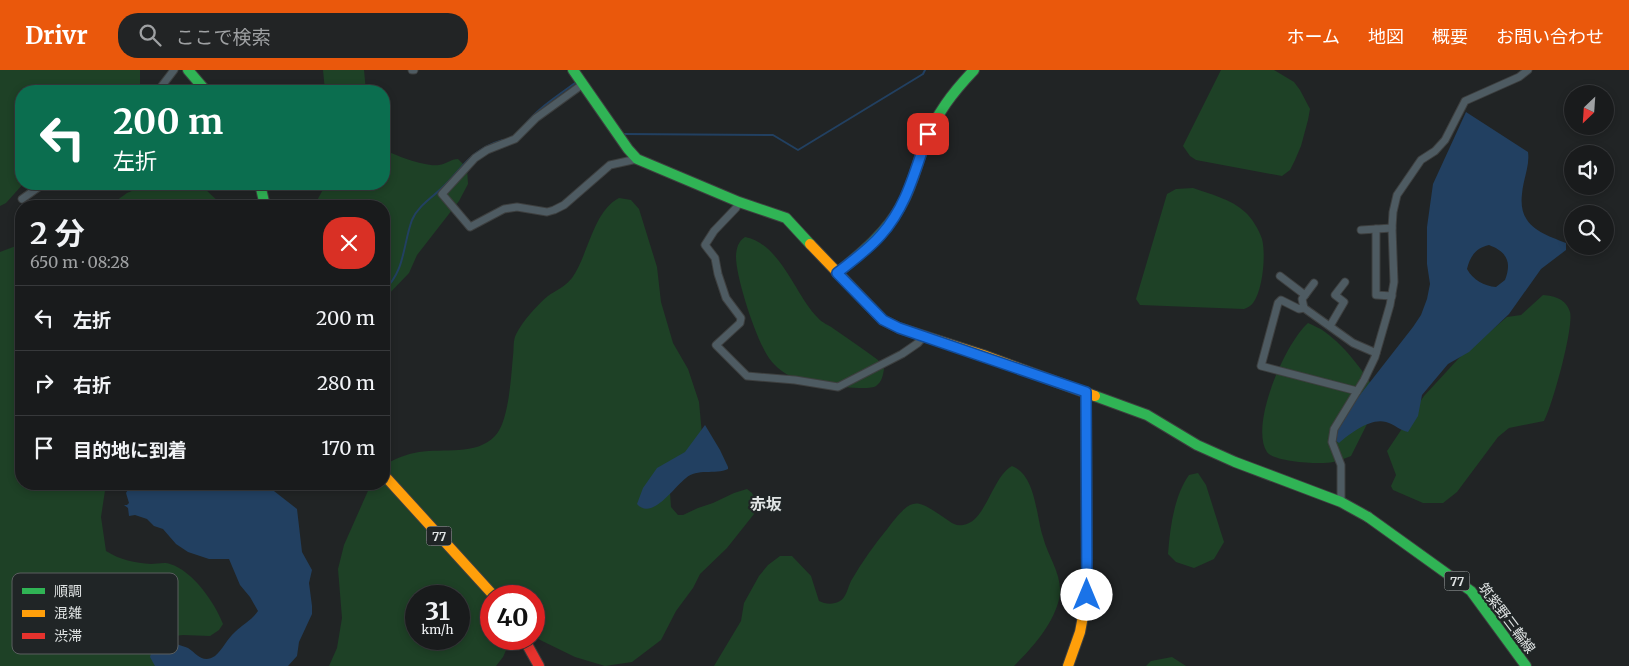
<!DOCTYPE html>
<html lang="ja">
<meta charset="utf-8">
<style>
body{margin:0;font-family:Merriweather,"Noto Sans JP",serif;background:#222425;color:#f1f3f6;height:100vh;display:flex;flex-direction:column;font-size:19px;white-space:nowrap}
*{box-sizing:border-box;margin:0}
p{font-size:16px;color:#9fa1a3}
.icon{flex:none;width:28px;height:28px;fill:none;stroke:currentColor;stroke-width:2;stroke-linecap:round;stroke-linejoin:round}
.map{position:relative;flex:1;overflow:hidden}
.sheet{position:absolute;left:15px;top:130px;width:375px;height:290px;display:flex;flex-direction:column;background:#191b1c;border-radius:20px;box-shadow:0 2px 8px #0003,0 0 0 1px #37393b}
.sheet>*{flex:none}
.guide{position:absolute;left:15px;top:15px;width:375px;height:105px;border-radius:20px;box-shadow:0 2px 8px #0003,0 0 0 1px #37393b;background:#0b6e4f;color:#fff;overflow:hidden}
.needle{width:32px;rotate:205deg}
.fabs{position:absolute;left:1564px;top:15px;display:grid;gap:10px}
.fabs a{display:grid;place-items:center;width:50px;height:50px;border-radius:50%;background:#191b1c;box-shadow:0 2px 8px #0003,0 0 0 1px #37393b;font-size:25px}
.speed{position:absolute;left:405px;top:515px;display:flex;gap:10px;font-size:25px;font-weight:700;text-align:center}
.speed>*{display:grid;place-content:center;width:65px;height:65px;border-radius:50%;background:#191b1c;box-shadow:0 2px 8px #0003,0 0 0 1px #37393b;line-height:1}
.speed small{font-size:12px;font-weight:400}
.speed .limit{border:8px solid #d22;background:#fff;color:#111}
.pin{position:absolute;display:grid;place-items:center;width:42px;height:42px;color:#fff;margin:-21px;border-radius:10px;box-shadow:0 2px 8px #0006}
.me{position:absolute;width:55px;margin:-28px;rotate:0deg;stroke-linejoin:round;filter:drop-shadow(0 0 4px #0008)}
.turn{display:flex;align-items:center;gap:18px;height:105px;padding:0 15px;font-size:22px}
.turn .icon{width:65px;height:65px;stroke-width:2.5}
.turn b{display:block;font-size:35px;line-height:42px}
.round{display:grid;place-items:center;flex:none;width:52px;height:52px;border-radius:20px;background:#222425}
.headline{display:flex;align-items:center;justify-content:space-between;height:85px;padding:0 15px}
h1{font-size:30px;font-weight:700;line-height:38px}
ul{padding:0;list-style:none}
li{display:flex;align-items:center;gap:15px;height:65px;padding:0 15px;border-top:1px solid #37393b}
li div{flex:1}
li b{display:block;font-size:19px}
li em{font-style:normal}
header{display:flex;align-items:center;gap:30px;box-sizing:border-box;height:70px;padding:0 25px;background:#ea580c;color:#fff}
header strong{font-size:24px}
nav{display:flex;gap:28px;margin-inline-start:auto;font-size:18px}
.search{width:350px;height:45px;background:#222425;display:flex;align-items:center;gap:12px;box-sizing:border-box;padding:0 18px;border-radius:20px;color:#9fa1a3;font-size:19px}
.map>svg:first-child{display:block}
</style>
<header>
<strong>Drivr</strong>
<div class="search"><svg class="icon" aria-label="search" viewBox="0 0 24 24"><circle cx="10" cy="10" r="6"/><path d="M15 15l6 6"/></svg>ここで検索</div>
<nav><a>ホーム</a><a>地図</a><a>概要</a><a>お問い合わせ</a></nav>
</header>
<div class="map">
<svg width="1629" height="596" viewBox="0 0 1629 596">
<rect width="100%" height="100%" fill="#212425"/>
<g fill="#1e4126" fill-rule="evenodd">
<path d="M0,0H140V16L138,21H21V114H23L6,133L0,136Z"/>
<path d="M323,0H364L366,21H325Z"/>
<path d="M1221,0H1274L1294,12L1300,20L1310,39L1308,50L1301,76L1295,90L1290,100L1282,106L1196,90L1190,86L1183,76Z"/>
<path d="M384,79C395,86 426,97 439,95C446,94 451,89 458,89L467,98L468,114L459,131L417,185L409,203L384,229V136H314L326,114H384Z"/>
<path d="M148,114H197L204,118L223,136H109L127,123Z"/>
<path d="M1193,118C1210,124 1231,129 1245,142C1252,148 1259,160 1262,169C1266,184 1263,220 1253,233C1251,236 1247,238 1244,239L1140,235L1136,229L1167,124L1176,119Z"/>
<path d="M619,128L631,130L639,139L657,197L661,232L673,273L688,299L699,332L702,364L670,423L671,437L678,445H683L698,438L713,433L734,423L747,419L752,423L757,434L754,444L727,478L700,504L693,518L676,541L661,570L632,592L605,596L575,587L534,567V526H491V569H511L503,587L496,596H329L337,578L342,548L338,499L344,475L371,414H384V395C395,389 406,384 419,382C443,378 476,386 495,366C509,352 511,306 513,286C514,280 513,273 515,267C520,254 537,235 548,226C555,221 566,216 572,208C588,186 593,141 619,128ZM416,526H459V569H416Z"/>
<path d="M745,167C781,174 795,225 818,248C822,253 829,255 834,259C849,269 864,280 878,290L884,299C883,305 882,312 876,316C867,322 809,313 797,309C788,306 778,299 772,292C758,277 736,208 736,187C736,180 738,171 745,167Z"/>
<path d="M21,174V414H106L101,447L106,481C120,490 135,493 151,494C157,494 165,492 170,494C193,501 215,533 223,554L219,560L210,566L183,565L157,568L150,575L151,583L159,596H0V182Z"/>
<path d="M1543,225C1555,226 1566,229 1570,242C1574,257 1552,337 1544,351L1509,358L1498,367L1457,422L1443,433H1423L1393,420L1391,416L1396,405L1387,381L1424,326L1459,288L1507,247L1521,245Z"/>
<path d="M1308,253C1314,256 1320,258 1325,262C1346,277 1366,304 1378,326L1370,348L1351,386C1345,388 1339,391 1333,392C1322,395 1273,392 1267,382C1249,355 1286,272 1308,253Z"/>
<path d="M1012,396C1036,405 1036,446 1043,467C1049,490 1066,509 1058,533C1051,557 1031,579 1014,596H714L741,551L744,533L759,506L768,495L780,486H792L811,506L819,531C825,534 833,535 840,531C846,528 848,517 851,511C862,492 874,475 888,458C914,424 916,429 949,451C953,454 957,456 963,455C986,452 992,407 1012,396Z"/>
<path d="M1198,403L1206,415L1224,472L1214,489L1194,498L1176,492L1168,484C1170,458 1174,426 1189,405Z"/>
<path d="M1172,587L1186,596H1146L1151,591Z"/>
</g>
<g fill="#224061" fill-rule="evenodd">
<path d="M1466,42L1528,82C1530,96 1523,109 1522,124C1518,156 1542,164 1566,173V180L1541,199L1509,244L1469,282L1448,294L1422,325L1418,346L1408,362C1401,361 1394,354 1386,352C1370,348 1351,363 1339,373L1335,370L1336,360L1349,339L1413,257L1421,245L1427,229L1430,214L1427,194V157L1433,114ZM1489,175C1507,182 1512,192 1505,210L1496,217C1484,216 1473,210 1467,199C1470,186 1476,178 1489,175Z"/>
<path d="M705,355L720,380L728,397V399C715,405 697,398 686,408C674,417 652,451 637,434L643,418L657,398L685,382Z"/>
<path d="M131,414H186L191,418L195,419L219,414H265L297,439L302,482L312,500L309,513L312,536V544L299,572L297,586L288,596H155L150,587L154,572C160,569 181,575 188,578C197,584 203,594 215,586C223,579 227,569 235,562C243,554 252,550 258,541L250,527L240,515L229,489H209L188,482L176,474L163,459L154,456L147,449L135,445L129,446L128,438L124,435H127L129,433L126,423Z"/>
</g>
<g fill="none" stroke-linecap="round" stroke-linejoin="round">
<g stroke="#224061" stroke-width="2">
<path d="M523,57C537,39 557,26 575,13L577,16"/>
<path d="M623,64L773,65L798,80L923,4L925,0"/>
<path d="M384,220C405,202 403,174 412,150C419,134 435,126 446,114C466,93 473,79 503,70"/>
</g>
<defs>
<g id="street">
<path d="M412,0H414"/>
<path d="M583,14L536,48L515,69L487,80L475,88L442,124L470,157L504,139L517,137L547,142L554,140L564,135L610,95L637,89"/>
<path d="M158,21L174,0"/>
<path d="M22,129L43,114"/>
<path d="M739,132L736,138L714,161L705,175L715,188L718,204L726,228L741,248L740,253L716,275L747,306L795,310L838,317L902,284L918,273L924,266"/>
<path d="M1376,159V225L1392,226"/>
<path d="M1361,160L1392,158"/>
<path d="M1280,206L1305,225"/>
<path d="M1314,213L1302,229L1304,238L1353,273L1376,283"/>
<path d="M1304,238L1299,239L1281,230L1278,233L1261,296L1357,321"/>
<path d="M1330,256L1344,232L1335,225L1345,212"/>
<path d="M1341,432V395L1332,372L1334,359L1364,310L1375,287L1390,235L1394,212L1392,158L1393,142L1397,125L1421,90L1435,81L1445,70L1465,31L1519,7L1528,0"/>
</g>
<g id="fast">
<path d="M188,0L206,21"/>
<path d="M573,0L628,79L637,89L739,132L786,148L810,174"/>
<path d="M260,114L265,136"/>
<path d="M837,203C862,183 887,162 902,134C913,114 917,93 925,73C936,44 953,22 974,0"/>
<path d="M1095,326L1147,345L1197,375L1235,392L1341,432L1368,447"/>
<path d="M1368,447L1471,521L1526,596"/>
</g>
<g id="slow">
<path d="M810,174L883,250L899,258L983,285L1095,326"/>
<path d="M384,405L494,526"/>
<path d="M1068,596L1080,562L1087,525L1086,322"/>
</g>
<path id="jam" d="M524,569L539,596"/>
</defs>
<use href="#street" stroke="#3d3f3f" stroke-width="9"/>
<use href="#fast" stroke="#3d3f3f" stroke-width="12"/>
<use href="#slow" stroke="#3d3f3f" stroke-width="12"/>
<use href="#jam" stroke="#3d3f3f" stroke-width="12"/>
<use href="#street" stroke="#4e5b62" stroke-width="7"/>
<use href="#fast" stroke="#30b455" stroke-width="10"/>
<use href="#slow" stroke="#ff9f0a" stroke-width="10"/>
<use href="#jam" stroke="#e5322d" stroke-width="10"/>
</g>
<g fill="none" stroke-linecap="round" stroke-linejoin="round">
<defs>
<path id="route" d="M928,64C915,100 907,136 881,165C868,180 852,191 837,203L883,250L899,258L1086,322L1087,525"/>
</defs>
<use href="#route" stroke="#114b97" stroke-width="12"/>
<use href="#route" stroke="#1a73e8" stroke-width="9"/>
</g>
<g text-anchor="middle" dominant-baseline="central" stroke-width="4.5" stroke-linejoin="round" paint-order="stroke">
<g fill="#202526" stroke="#a6abab" stroke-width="1">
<rect x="426.5" y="456.5" width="25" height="19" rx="4"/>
<rect x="1444.5" y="501.5" width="25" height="19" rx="4"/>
</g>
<g font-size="12" font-weight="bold" fill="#e0e4e4">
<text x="439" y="466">77</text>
<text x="1457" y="511">77</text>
</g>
<g font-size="14" fill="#e0e4e4" stroke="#202526">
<text transform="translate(1507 548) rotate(53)">筑紫野三輪線</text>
</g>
<g font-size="16" font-weight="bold" fill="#e0e4e4" stroke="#202526">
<text x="766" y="434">赤坂</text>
</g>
</g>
<rect x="12" y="503" width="166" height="81" rx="8" fill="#202526" stroke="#5a5e5f" stroke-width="1"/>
<rect x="22" y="518" width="23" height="6" fill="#30b455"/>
<rect x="22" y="540" width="23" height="7" fill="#ff9f0a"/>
<rect x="22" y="563" width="23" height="6" fill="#e5322d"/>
<g font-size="14" fill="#e0e4e4">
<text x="54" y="526">順調</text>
<text x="54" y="548">混雑</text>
<text x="54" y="571">渋滞</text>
</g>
</svg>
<div class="fabs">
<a><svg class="needle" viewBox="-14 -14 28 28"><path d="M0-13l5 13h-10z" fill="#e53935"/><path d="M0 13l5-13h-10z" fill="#9fa1a3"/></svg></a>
<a><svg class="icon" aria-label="sound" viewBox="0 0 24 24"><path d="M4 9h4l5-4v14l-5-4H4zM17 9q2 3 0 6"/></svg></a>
<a><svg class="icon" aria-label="search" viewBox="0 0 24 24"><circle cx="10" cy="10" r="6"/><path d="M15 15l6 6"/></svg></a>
</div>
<div class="speed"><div>31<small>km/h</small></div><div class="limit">40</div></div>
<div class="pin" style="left:928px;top:64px;background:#d93025"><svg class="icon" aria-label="arrive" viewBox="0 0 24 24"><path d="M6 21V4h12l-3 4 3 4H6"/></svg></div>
<svg class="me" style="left:1087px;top:525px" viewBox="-20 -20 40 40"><circle r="19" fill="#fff"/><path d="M0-13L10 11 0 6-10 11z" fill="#1a73e8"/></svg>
<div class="guide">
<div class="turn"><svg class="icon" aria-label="left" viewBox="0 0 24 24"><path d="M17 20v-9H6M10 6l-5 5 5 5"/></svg><div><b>200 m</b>左折</div></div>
</div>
<section class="sheet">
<div class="headline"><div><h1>2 分</h1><p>650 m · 08:28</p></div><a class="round" style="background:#d93025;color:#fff"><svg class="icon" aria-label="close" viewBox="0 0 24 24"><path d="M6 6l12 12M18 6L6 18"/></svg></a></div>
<ul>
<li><svg class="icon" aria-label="left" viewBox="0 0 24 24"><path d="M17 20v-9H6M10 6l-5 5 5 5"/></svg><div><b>左折</b></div><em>200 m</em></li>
<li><svg class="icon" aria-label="right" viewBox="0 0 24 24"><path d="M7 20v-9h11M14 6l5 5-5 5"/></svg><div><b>右折</b></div><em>280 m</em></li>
<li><svg class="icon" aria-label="arrive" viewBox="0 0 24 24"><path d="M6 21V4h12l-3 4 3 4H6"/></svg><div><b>目的地に到着</b></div><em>170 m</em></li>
</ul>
</section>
</div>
